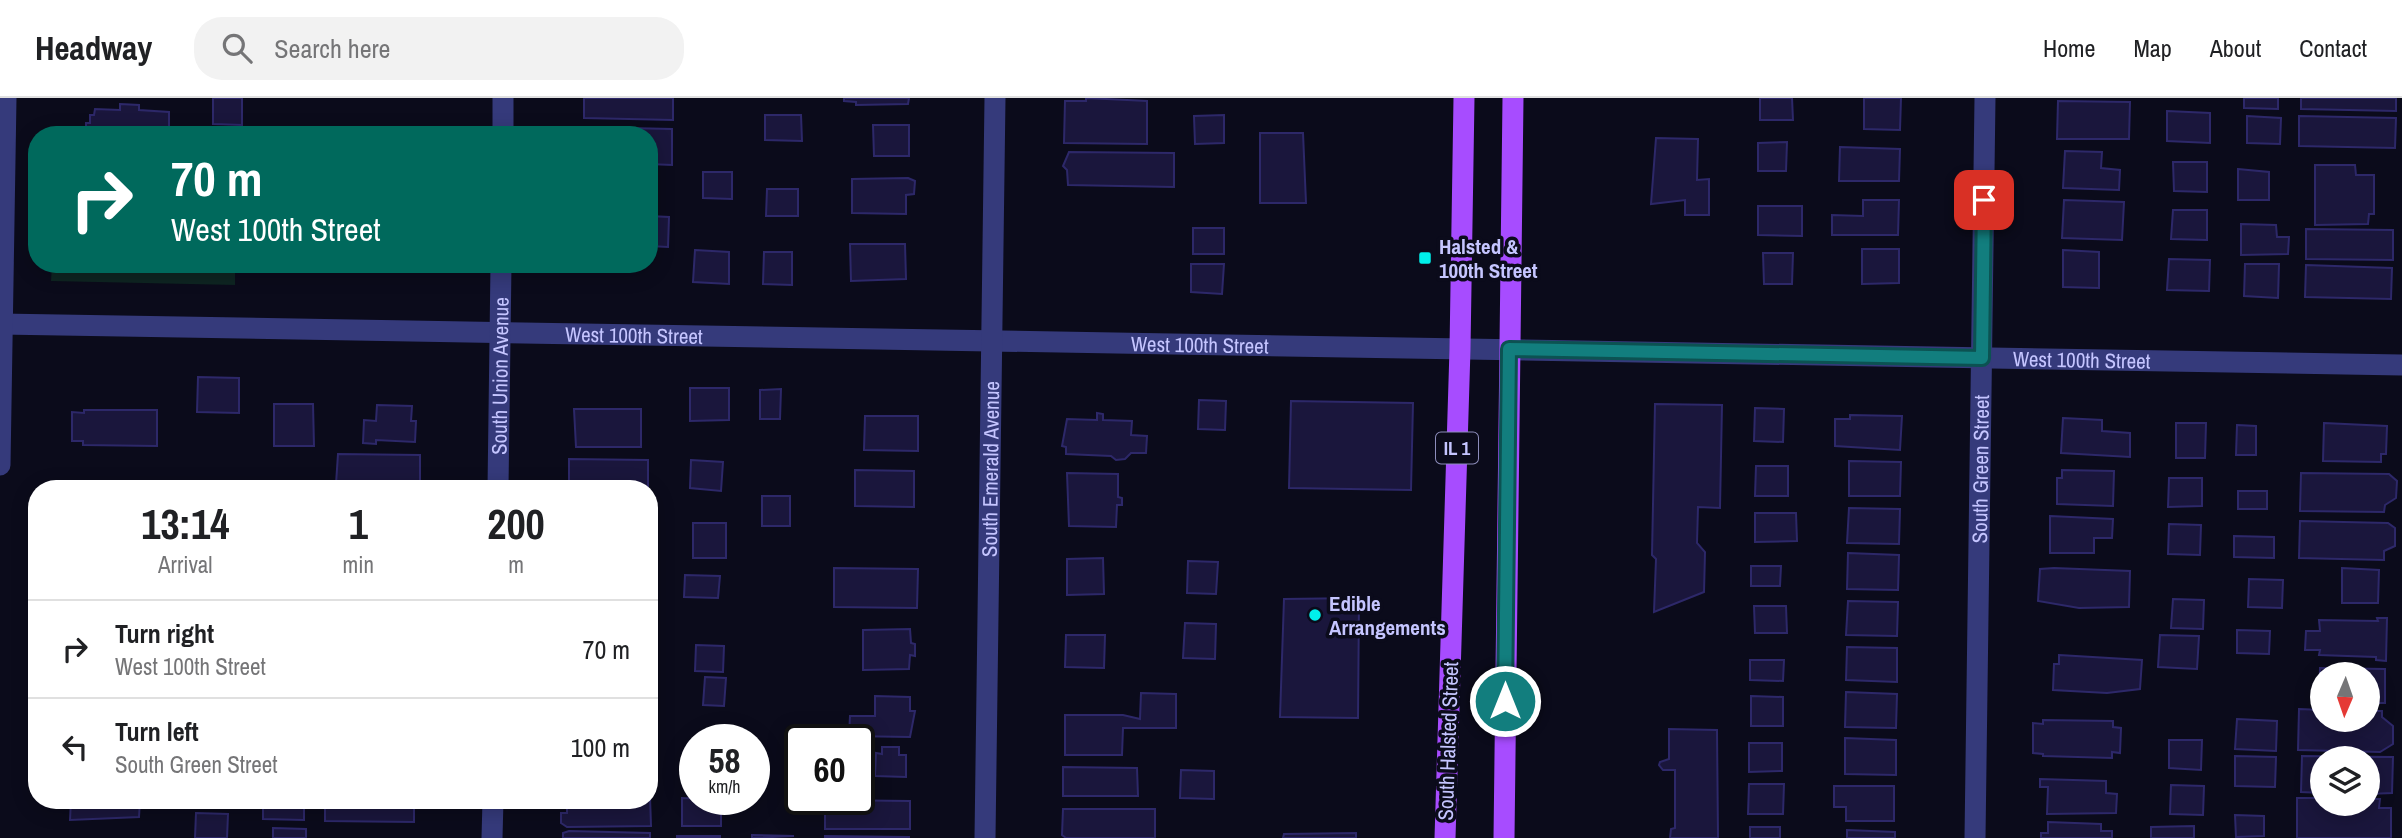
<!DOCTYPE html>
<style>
body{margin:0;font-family:"Archivo Narrow",sans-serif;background:#f2f2f2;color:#202124;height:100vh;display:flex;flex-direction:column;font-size:26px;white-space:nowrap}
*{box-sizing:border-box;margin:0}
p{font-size:23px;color:#757577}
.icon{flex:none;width:38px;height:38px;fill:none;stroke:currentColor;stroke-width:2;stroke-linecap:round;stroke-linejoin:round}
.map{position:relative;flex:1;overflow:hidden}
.panel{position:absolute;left:28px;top:382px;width:630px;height:329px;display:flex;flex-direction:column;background:#fff;border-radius:28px;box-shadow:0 4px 18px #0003}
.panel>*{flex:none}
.hud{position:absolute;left:28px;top:28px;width:630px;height:147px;border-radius:28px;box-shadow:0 4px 18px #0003;background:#00695c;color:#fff;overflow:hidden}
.needle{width:46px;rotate:182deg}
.fabs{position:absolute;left:2310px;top:564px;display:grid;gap:14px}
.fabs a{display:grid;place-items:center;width:70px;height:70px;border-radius:50%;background:#fff;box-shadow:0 4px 18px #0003;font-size:35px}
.speed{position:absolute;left:679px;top:626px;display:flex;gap:14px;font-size:35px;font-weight:700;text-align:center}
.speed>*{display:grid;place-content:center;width:91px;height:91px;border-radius:50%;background:#fff;box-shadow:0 4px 18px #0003;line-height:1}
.speed small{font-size:18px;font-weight:400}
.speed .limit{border:4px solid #111;border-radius:10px;background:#fff;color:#111}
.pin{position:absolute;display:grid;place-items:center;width:60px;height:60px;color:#fff;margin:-30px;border-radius:14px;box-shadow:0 4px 10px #0006}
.me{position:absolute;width:77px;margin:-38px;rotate:0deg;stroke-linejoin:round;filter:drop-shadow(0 0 5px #0008)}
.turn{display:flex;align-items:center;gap:24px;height:147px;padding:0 28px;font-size:32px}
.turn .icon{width:91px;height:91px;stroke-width:2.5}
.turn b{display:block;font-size:49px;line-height:60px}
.eta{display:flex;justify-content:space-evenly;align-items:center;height:119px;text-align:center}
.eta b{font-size:42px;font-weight:800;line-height:49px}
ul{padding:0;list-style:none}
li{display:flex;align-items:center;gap:21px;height:98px;padding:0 28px;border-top:2px solid #e0e0e0}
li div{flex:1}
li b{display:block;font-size:26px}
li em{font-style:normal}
header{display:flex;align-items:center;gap:42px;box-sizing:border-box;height:98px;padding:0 35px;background:#fff;border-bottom:2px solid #e0e0e0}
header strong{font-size:33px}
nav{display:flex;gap:38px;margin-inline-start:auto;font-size:24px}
.search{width:490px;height:63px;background:#f2f2f2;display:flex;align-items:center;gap:18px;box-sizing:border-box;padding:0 24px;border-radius:28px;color:#757577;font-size:26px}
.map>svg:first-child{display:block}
</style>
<header>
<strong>Headway</strong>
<div class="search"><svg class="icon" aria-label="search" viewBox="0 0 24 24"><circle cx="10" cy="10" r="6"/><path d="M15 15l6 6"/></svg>Search here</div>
<nav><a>Home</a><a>Map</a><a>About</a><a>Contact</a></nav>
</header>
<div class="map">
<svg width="2402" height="740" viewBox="0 0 2402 740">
<rect width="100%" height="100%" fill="#0b0b1b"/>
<g fill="#0e2522">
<path d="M52,166H235V187L51,183Z"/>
<path d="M369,166H441V172L369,171Z"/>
</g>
<g fill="#1a163c" stroke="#2d2869" stroke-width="2">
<path d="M213,0H242V27L213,26Z"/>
<path d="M584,0H673V22L584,20Z"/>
<path d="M844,0H909L908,6L856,7V4L844,3Z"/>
<path d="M1086,0L1147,3V46L1064,45L1065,3H1086Z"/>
<path d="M1760,0H1792L1793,22H1760Z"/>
<path d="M1864,0H1901L1900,32L1864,31Z"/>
<path d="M2244,0H2278V11L2244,10Z"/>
<path d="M2301,0H2396V13L2301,11Z"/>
<path d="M2058,3L2130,4L2129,41H2057Z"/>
<path d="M120,6L139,7V12L169,14V37H86V25H90V17H94L95,11L120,12Z"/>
<path d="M2167,13L2210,15V45L2167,43Z"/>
<path d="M765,17H801L802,43L765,42Z"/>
<path d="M1224,17V45L1195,46L1194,18Z"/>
<path d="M2247,18L2281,20L2280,46L2247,45Z"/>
<path d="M2299,18L2396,20L2395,50L2299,48Z"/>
<path d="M873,27H909V58H874Z"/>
<path d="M584,29L672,31V67L649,66V37H584Z"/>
<path d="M1260,35H1303L1306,105H1260Z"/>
<path d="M1656,40L1698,41L1697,82L1709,81V117H1685V102L1651,106Z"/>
<path d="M1787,44L1786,73H1758V45Z"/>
<path d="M1840,49L1900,51L1899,83H1839Z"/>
<path d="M2065,53L2102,54L2101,70L2120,72L2119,92L2063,90Z"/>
<path d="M1069,54L1174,55V89L1068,87L1067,72L1063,68Z"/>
<path d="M2173,64H2207V94L2174,93Z"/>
<path d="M2315,67H2355L2356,77H2374V116H2369L2368,126L2315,127Z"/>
<path d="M2238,71L2269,74V102H2238Z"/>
<path d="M703,74H732V101L703,100Z"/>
<path d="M908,80L915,83L914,96L906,97V116L852,115V81Z"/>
<path d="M767,91H798V118H766Z"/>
<path d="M1863,102H1899L1898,137H1832V117L1863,118Z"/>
<path d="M2064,102L2124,104L2122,142L2062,140Z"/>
<path d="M1758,108H1802V138L1758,137Z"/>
<path d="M2173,112H2207V142L2171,141Z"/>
<path d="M649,118L669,119L668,149L649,148Z"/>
<path d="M2241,126L2276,127L2277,139H2289L2288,156L2241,157Z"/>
<rect x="1193" y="130" width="31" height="26"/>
<path d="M2306,131L2393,132V162L2306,161Z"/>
<path d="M850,146H905L906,181L851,183Z"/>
<path d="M1862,151H1899V185L1862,186Z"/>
<path d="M695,152L729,154V186L693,184Z"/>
<path d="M2063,152L2099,154V190L2063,189Z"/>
<path d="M764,154H792V187L763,186Z"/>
<path d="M1763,155H1793L1792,186H1764Z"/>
<path d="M2169,161L2210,162L2209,193L2167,192Z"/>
<path d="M1191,166H1224L1222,196L1191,194Z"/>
<path d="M2245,166H2279L2278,200L2244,198Z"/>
<path d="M2306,167L2392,170L2391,201L2305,199Z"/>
<path d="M198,279L239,280V315L197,314Z"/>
<path d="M690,290H729V322L690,323Z"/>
<path d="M781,291L780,321H760V292Z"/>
<path d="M1199,302L1226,303L1225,332L1198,331Z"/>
<path d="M1291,303L1413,305L1411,392L1289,390Z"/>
<path d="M274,306H313L314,348H274Z"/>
<path d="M1655,306L1722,307L1720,410L1698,409L1697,445L1705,454L1704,494L1654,514L1656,461L1652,457Z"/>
<path d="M377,307L412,308L411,323H416L415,344L376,342V346L363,345L364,322L376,323Z"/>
<path d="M1755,310L1784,311L1783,344L1754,343Z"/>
<path d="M574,311H641V349H576Z"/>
<path d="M84,312H157V348L83,347V343H72V314L84,315Z"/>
<path d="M1097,315L1103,316V322L1132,323L1131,337L1147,338L1146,355H1131L1125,361L1116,362L1111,358L1066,356V349L1062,348L1067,321L1097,322Z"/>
<path d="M1850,317L1902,318L1900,352L1835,348V321H1850Z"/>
<path d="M865,318H918V353L864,352Z"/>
<path d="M2063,320L2102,322V333L2130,335V359L2061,355Z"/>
<path d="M2176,325H2206L2205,360H2176Z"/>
<path d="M2324,325L2387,328L2386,356H2381V364L2323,363Z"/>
<path d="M2237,327L2256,328V357H2236Z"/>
<path d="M338,356L420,357V390L336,386Z"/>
<path d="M569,361L648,362V390H569Z"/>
<path d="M691,362L723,364L721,393L690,390Z"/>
<path d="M1849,363L1901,364L1900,398H1849Z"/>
<path d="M1756,368H1788V398H1755Z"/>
<path d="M855,372L914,373V409L855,408Z"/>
<path d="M2062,372L2114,373L2113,408L2057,406V380H2062Z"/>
<path d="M1067,375L1118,376V399L1122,400V407H1117L1116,429L1069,428Z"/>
<path d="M2301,375L2389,376L2397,383L2396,400L2385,407L2384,414L2300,413Z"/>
<path d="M2169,380H2202V408L2168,409Z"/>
<path d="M78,388L133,390H78Z"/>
<rect x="2238" y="393" width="29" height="18"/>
<rect x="762" y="398" width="28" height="30"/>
<path d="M1849,410L1900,411L1899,446L1847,445Z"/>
<path d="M1755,415H1796L1797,443L1755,444Z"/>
<path d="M2050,418L2113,421L2112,440H2094V455H2050Z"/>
<rect x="649" y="421" width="4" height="40"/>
<path d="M2300,423L2388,425L2395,430V448L2384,453V462L2299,460Z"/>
<rect x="693" y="425" width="33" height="35"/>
<path d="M2169,426L2201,427L2200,457L2168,456Z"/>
<path d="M2234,438L2274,439V460L2234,459Z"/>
<path d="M1848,455L1899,457L1898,492L1847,491Z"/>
<path d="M1103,460L1104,496L1067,497V461Z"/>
<path d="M1188,463L1218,464L1216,496L1187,495Z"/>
<path d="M1751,468H1781L1780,488H1751Z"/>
<path d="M834,470L918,471L917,510L834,509Z"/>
<path d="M2054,470L2130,473L2129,509L2079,510L2038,503L2040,471Z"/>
<path d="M2342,470L2379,472L2378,505H2342Z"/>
<path d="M685,477L720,478L718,500L684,499Z"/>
<path d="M2249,481L2283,482L2282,510L2248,509Z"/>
<path d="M1359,500L1358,620L1280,619L1284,501Z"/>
<path d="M2173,501L2204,502L2203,531L2171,530Z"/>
<path d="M1848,503L1898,504L1897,538L1846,537Z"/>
<path d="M1754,508H1786L1787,535H1755Z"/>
<path d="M2377,520H2387L2386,563L2376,562V559L2319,557L2320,552H2305L2306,533H2320L2319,522L2378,523Z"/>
<path d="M1185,525L1216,526L1215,561L1183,560Z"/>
<path d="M910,531L911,545L915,546V558L910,557L909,571L863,572V532Z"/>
<path d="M2237,532L2270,533L2269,556L2237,555Z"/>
<path d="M1066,537H1105L1104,570L1065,569Z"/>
<path d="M2160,537L2199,538L2197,571L2158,569Z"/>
<path d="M696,547L724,548L723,574L695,573Z"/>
<path d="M1847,549L1897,550V584L1846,582Z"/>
<path d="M2059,557L2142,562L2140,591L2107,595L2053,592L2054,566H2059Z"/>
<path d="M1750,562H1784L1783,583L1750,582Z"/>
<path d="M2320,570L2385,571V605H2368V576H2322V604H2319Z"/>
<path d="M705,579L726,580L724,608L703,607Z"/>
<path d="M1846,594L1897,596L1896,630L1845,629Z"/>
<path d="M1141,595L1176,596V630H1123L1122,657H1065V617H1123L1140,621Z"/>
<path d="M875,598L910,599V613H915L910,639L849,638L850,618H875Z"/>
<path d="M1751,598L1783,599V628H1751Z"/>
<path d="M2299,611L2322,612V621H2368V613H2382V619L2393,628V646L2380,654L2298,652Z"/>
<path d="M2237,621L2277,623L2276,653L2235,651Z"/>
<path d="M2043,622L2113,623V629L2121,630L2120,655L2112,654V660L2043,658V656L2033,655V625L2043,626Z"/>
<path d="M1669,631L1717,632L1718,740H1670L1671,731L1675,730V672H1663L1659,667L1660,664L1669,661Z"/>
<path d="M1845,640L1896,642V677L1845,676Z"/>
<path d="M2169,642H2202L2201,672L2169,670Z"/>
<path d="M1749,645H1782V673L1749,674Z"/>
<path d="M882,649H899V657H906V679L875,678L876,655L882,656Z"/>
<path d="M690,658H695V689L690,690Z"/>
<path d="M2235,658L2276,659L2275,689L2235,688Z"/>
<path d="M2302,658L2393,659L2392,695L2368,696V660H2322V695L2301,694Z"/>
<path d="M1063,669L1137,670L1138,698H1063Z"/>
<path d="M1181,672L1214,673V701L1180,700Z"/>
<path d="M2040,681L2106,683V695L2117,696L2116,715L2047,716L2048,689H2040Z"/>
<path d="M1749,686H1784L1783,716H1748Z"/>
<path d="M2171,687L2204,688L2203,717L2170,716Z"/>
<path d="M1834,688H1894V723H1846V709H1834Z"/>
<path d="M650,698L651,728L567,729L561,725V715H567V702H649Z"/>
<path d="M682,700L721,702V728H682Z"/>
<path d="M2297,700H2322V705H2368V701H2380L2379,710H2391V740H2297Z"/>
<path d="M71,702H140L139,719L70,722Z"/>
<path d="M263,702H304V722L263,721Z"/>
<path d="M325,702H414V724L325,723Z"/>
<path d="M825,702L910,703V731H825Z"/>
<path d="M1063,711H1155V740H1066L1062,737Z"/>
<path d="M196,715L228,716L227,740H195Z"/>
<path d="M2235,717L2264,718V738L2236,739Z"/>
<path d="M2048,724L2101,726V733H2112V740H2041V735H2048Z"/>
<path d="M2194,728V740H2151V729Z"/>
<rect x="1750" y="729" width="30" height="11"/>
<path d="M273,730L306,731V740H273Z"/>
<path d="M1847,732L1895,734V740H1847Z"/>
<path d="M569,733L650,735V740H563V735Z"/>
<path d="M1356,735V740H1283L1284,736Z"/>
<path d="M752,737L794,738L752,740Z"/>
<rect x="677" y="738" width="43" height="2"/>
<path d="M825,738L910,739L825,740Z"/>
</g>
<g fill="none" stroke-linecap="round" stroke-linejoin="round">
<g stroke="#353a7b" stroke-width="21">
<path d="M503,37V0"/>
<path id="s1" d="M0,226L2402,267"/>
<path d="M0,367L6,0"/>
<path id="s2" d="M498,390L501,166"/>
<path d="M492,740L493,702"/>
<path id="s3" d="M985,740L995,0"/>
<path id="s4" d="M1975,740L1985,0"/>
</g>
<g stroke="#a74cff" stroke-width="21">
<path d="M1445,740L1460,251L1464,0"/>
<path d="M1504,740L1513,0"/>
</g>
</g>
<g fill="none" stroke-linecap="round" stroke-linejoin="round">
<defs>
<path id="route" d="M1505,603L1509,251L1982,260L1984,102"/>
</defs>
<use href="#route" stroke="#0c5252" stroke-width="18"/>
<use href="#route" stroke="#127e7e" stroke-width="12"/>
</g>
<g fill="#00f0eb" stroke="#0b0b1b" stroke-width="2.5">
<rect x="1418" y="153" width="14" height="14" rx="3.5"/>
<circle cx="1315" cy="517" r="7"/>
</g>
<g text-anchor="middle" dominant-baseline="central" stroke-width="7" stroke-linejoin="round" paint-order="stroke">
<rect fill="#0b0b1b" stroke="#8d8dbb" stroke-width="2" x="1436" y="334.5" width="42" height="31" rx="5"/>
<g font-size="19" font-weight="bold" fill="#c5c5ff">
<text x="1457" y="350">IL 1</text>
</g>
<g font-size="21" font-weight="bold" fill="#c5c5ff" stroke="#0b0b1b" text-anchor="start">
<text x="1439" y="148">Halsted &amp;<tspan x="1439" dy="24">100th Street</tspan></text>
<text x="1329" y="505">Edible<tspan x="1329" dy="24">Arrangements</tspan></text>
</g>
<g font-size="21" fill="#c5c5ff" stroke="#0b0b1b">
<text stroke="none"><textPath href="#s1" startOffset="634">West 100th Street</textPath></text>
<text stroke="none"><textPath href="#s1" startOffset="1200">West 100th Street</textPath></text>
<text stroke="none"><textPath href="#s1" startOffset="2082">West 100th Street</textPath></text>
<text stroke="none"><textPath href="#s2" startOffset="112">South Union Avenue</textPath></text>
<text stroke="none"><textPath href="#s3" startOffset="369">South Emerald Avenue</textPath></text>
<text stroke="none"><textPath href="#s4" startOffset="369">South Green Street</textPath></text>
<text transform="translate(1448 643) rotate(-88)">South Halsted Street</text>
</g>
</g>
</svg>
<div class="fabs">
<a><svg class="needle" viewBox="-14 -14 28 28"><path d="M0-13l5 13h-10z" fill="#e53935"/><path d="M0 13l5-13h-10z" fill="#757577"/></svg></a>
<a><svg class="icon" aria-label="layers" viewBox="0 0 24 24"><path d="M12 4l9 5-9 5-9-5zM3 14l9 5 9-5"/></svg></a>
</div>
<div class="speed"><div>58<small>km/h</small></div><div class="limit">60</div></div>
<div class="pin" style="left:1984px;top:102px;background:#d93025"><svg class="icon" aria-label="arrive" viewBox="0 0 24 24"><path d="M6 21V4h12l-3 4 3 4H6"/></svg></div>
<svg class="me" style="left:1505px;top:603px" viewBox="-20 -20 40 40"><circle r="17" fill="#127e7e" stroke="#fff" stroke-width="3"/><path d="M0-11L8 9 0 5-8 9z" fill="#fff"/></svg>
<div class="hud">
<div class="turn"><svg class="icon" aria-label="right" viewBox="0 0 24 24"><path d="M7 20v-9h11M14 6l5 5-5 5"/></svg><div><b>70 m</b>West 100th Street</div></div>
</div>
<section class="panel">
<div class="eta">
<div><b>13:14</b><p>Arrival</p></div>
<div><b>1</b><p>min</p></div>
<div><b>200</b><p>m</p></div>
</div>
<ul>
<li><svg class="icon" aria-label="right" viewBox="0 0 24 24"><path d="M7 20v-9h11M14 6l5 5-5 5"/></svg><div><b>Turn right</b><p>West 100th Street</p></div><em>70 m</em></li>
<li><svg class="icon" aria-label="left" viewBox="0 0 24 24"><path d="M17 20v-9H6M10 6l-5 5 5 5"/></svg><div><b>Turn left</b><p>South Green Street</p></div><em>100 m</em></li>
</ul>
</section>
</div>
